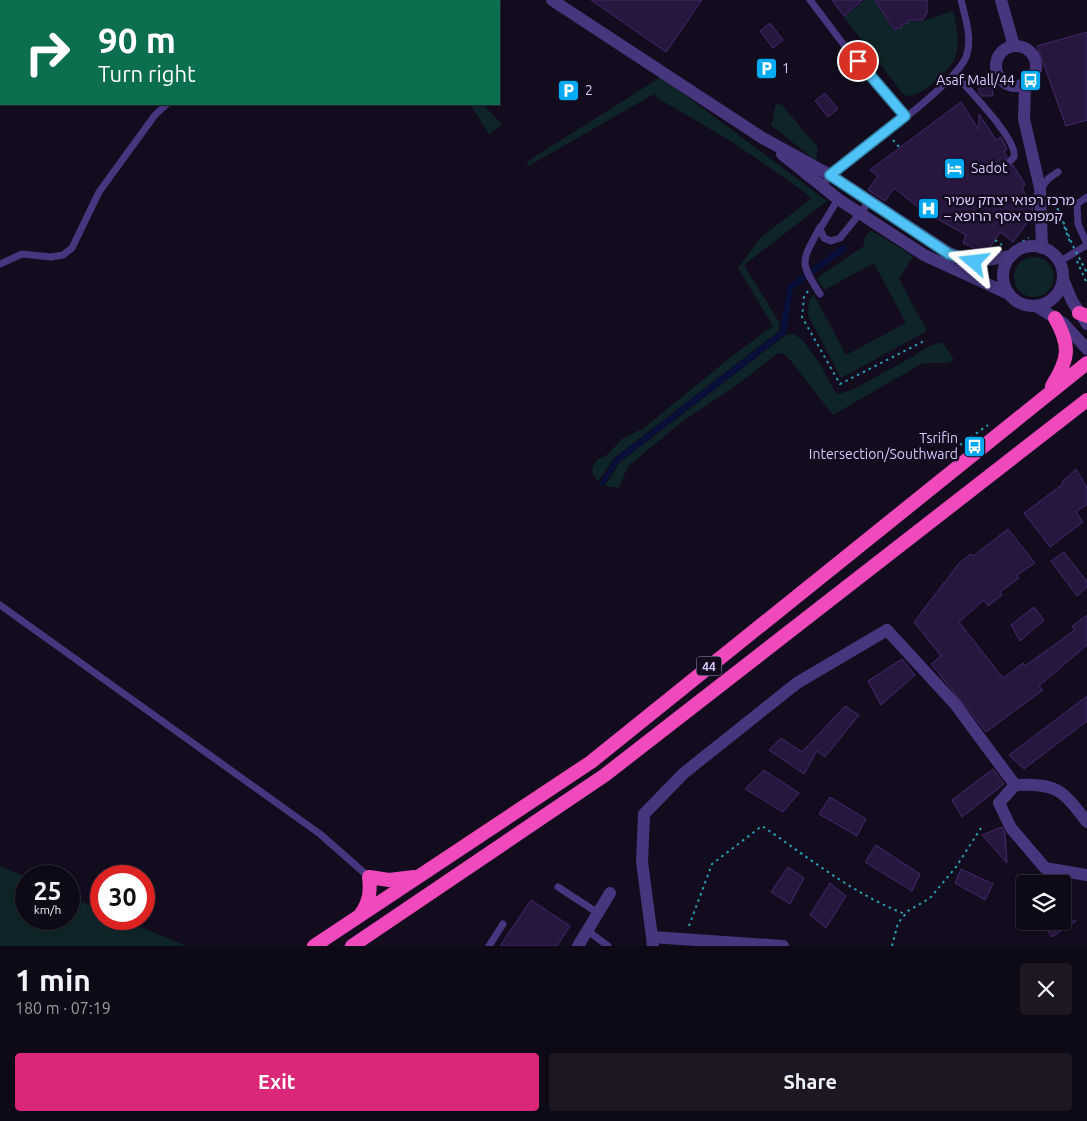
<!DOCTYPE html>
<meta charset="utf-8">
<style>
body{margin:0;font-family:Ubuntu,"Noto Sans Hebrew",sans-serif;background:#1c1723;color:#f1f3f6;height:100vh;display:flex;flex-direction:column;font-size:19px;white-space:nowrap}
*{box-sizing:border-box;margin:0}
p{font-size:16px;color:#9b9aa1}
.icon{flex:none;width:28px;height:28px;fill:none;stroke:currentColor;stroke-width:2;stroke-linecap:round;stroke-linejoin:round}
.map{position:relative;height:946px;overflow:hidden}
.sheet{display:flex;flex-direction:column;background:#0e0916;flex:1}
.sheet>*{flex:none}
.banner{position:absolute;left:0px;top:0px;width:500px;height:105px;box-shadow:0 1px 4px #0004,0 0 0 1px #2e2a35;background:#0b6e4f;color:#fff;overflow:hidden}
.buttons{position:absolute;left:1016px;top:875px;display:grid;gap:10px}
.buttons a{display:grid;place-items:center;width:55px;height:55px;border-radius:5px;background:#0e0916;box-shadow:0 1px 4px #0004,0 0 0 1px #2e2a35;font-size:25px}
.speed{position:absolute;left:15px;top:865px;display:flex;gap:10px;font-size:25px;font-weight:700;text-align:center}
.speed>*{display:grid;place-content:center;width:65px;height:65px;border-radius:50%;background:#0e0916;box-shadow:0 1px 4px #0004,0 0 0 1px #2e2a35;line-height:1}
.speed small{font-size:12px;font-weight:400}
.speed .limit{border:8px solid #d22;background:#fff;color:#111}
.pin{position:absolute;display:grid;place-items:center;width:42px;height:42px;color:#fff;margin:-21px;border:2px solid #fff;border-radius:50%;box-shadow:0 1px 5px #0007}
.me{position:absolute;width:55px;margin:-28px;rotate:287deg;stroke-linejoin:round;filter:drop-shadow(0 0 4px #0008)}
.turn{display:flex;align-items:center;gap:18px;height:105px;padding:0 15px;font-size:22px}
.turn .icon{width:65px;height:65px;stroke-width:2.5}
.turn b{display:block;font-size:35px;line-height:42px}
.round{display:grid;place-items:center;flex:none;width:52px;height:52px;border-radius:5px;background:#1c1723}
.headline{display:flex;align-items:center;justify-content:space-between;height:85px;padding:0 15px}
h1{font-size:30px;font-weight:600;line-height:38px}
.cta{display:flex;gap:10px;margin-top:auto;padding:10px 15px}
.cta a{flex:1;height:58px;border-radius:5px;background:#db2777;color:#fff;font-size:20px;font-weight:600;line-height:58px;text-align:center}
.cta a+a{background:#1c1723;color:#f1f3f6}
.map>svg:first-child{display:block}
</style>
<div class="map">
<svg width="1087" height="946" viewBox="0 0 1087 946">
<rect width="100%" height="100%" fill="#120c1e"/>
<g fill="#0f2428">
<path d="M865,0H874L893,30L902,27L908,21H923L953,11C962,46 961,61 932,84C924,90 918,95 908,96L903,94L844,17Z"/>
<path d="M661,77L827,201L744,265L779,322V331L614,458L598,482L592,472L593,466L598,459L607,455L622,439L644,428L732,356L773,326L738,268L760,238L811,199L806,193L734,143L659,99L654,94L527,167L528,161Z"/>
<path d="M470,104H483L502,125L489,134Z"/>
<path d="M776,104L782,105L818,148L816,161L771,125Z"/>
<path d="M871,230L913,256L899,279L927,331L841,378L808,315L809,299L814,295L846,355L906,323L874,263L824,290L817,278L864,246L865,237Z"/>
<circle cx="1034" cy="277" r="20"/>
<path d="M795,334L803,341L819,362L835,392L839,394L852,390L914,356C922,350 932,343 943,343L954,360L948,363H923L833,415L790,360L784,354L778,353L737,385L683,421L628,466L619,488L605,486L619,463L786,335Z"/>
<path d="M0,866L26,877V919H69V896L101,910V919H122L186,946H0Z"/>
</g>
<path fill="#08103a" d="M844,244L847,250L793,289L786,334L618,463L604,485L601,486L600,483L615,458L780,331L788,285Z"/>
<g fill="#27173f" stroke="#43296b">
<path d="M591,0H702L666,52Z"/>
<path d="M832,0H863L844,16Z"/>
<path d="M875,0H927V13L923,20H908L907,24H902V27L894,30Z"/>
<path d="M770,23L783,40L773,48L760,31Z"/>
<path d="M1087,32V120L1066,126L1037,46Z"/>
<path d="M979,84L992,85L993,96H982L979,93Z"/>
<path d="M825,93L838,109L828,117L815,101Z"/>
<path d="M961,102L979,130V114L996,140L1001,137L1007,149L1004,152L1007,156L1005,163L1008,166L1013,165L1025,184L1022,189L1032,204L1033,215L1013,242L1000,232L988,251L982,252L963,243L966,235L922,210L894,188L885,201L868,190L878,176L870,170Z"/>
<path d="M1076,469L1087,488V504L1076,512L1083,522L1050,547L1024,513L1063,484L1062,482Z"/>
<path d="M1008,529L1035,563L1017,575L1019,578L1000,592L1002,595L988,606L984,600L959,622L1003,678L1023,663L1025,666L1075,630L1072,626L1087,615V645L1039,686L1043,690L986,732L931,664L941,656L914,622L960,562L971,554L973,556Z"/>
<path d="M1064,552L1087,582V587L1077,596L1051,561Z"/>
<path d="M1034,607L1044,620L1020,641L1011,625Z"/>
<path d="M902,659L915,675L881,705L868,681Z"/>
<path d="M1087,696V721L1024,769L1009,755Z"/>
<path d="M845,706L859,715L825,757L817,751L804,774L769,750L781,738L802,752Z"/>
<path d="M993,769L1004,784L962,817L952,800Z"/>
<path d="M764,770L799,793L783,812L745,789Z"/>
<path d="M830,797L866,819L857,836L819,814Z"/>
<path d="M1002,827L1005,833L1007,863L982,835Z"/>
<path d="M876,845L920,874L912,891L865,862Z"/>
<path d="M788,867L804,878L790,904L771,892Z"/>
<path d="M961,869L993,884L985,900L955,883Z"/>
<path d="M830,883L846,896L826,928L810,915Z"/>
<path d="M531,900L570,926L557,946H500Z"/>
<path d="M1040,921H1076L1052,937Z"/>
</g>
<g fill="none" stroke-linecap="round" stroke-linejoin="round">
<g stroke="#2b9db0" stroke-width="2" stroke-dasharray="2.5 4" stroke-linecap="butt">
<path d="M893,140L900,148"/>
<path d="M1053,196L1071,245"/>
<path d="M1058,211H1059L1072,244"/>
<path d="M995,240L1002,245"/>
<path d="M1017,245L1029,238"/>
<path d="M1077,261L1087,284"/>
<path d="M808,291L804,297L802,317L840,384L926,340"/>
<path d="M1014,305L1023,309"/>
<path d="M960,445L988,425"/>
<path d="M689,926L712,864L762,826C808,857 853,894 905,914"/>
<path d="M892,946L898,923L908,911L930,898L956,867L981,828"/>
</g>
<g stroke="#47367e" stroke-width="7">
<path d="M810,0L844,45L905,116"/>
<path d="M955,74C968,90 1018,139 1014,157L1010,161"/>
<path d="M822,187L830,175C859,153 955,85 966,57C973,39 965,17 961,0"/>
<path d="M1041,188L1049,178L1058,172"/>
<path d="M1087,197L1077,204L1078,224L1087,244"/>
<path d="M838,199L820,229L824,238L831,241L840,238L869,202"/>
<path d="M1059,262L1087,245"/>
<path d="M0,264L22,254L51,257L63,255L72,248L99,192L155,115L167,104"/>
<path d="M820,294C798,260 802,262 820,227"/>
<path d="M0,605L320,834L369,877"/>
<path d="M558,887L598,913"/>
<path d="M588,931L608,946"/>
<path d="M489,946L503,924"/>
</g>
<g stroke="#47367e" stroke-width="12">
<path d="M552,0L761,137L830,175L949,253L974,262L1011,256"/>
<path d="M1001,0L1014,46"/>
<circle cx="1016" cy="66" r="20"/>
<path d="M1025,84L1024,119L1040,188L1042,248"/>
<path d="M782,154L838,199L924,255L1009,294"/>
<circle cx="1033" cy="276" r="30"/>
<path d="M1063,279L1072,301L1087,324"/>
<path d="M1036,306L1063,323L1087,349"/>
<path d="M1015,785C1058,783 1062,790 1087,822"/>
<path d="M652,937L642,862L644,814L684,773L797,683L887,630L955,704L1015,785L999,803L1011,828L1045,868L1087,875"/>
<path d="M578,946L610,893"/>
<path d="M653,946L652,937L783,946"/>
</g>
<g stroke="#f049bc" stroke-width="14">
<path d="M1079,313L1087,316"/>
<path d="M1052,386C1069,359 1071,346 1055,318"/>
<path d="M361,914C369,902 371,892 369,877L389,880L414,877"/>
<path d="M314,946L591,762L1087,363"/>
<path d="M352,946L605,775L1087,400"/>
</g>
<path stroke="#2b9db0" stroke-width="2" stroke-dasharray="2.5 4" stroke-linecap="butt" d="M1073,246L1087,273"/>
</g>
<g fill="none" stroke-linecap="round" stroke-linejoin="round">
<defs>
<path id="route" d="M858,61L905,116L830,175L949,254L974,262"/>
</defs>
<use href="#route" stroke="#337fa1" stroke-width="12"/>
<use href="#route" stroke="#4fc3f7" stroke-width="9"/>
</g>
<defs>
<symbol id="parking-square" viewBox="-11 -11 22 22"><rect x="-9" y="-9" width="18" height="18" rx="4" fill="#00aaf3" stroke="#120c1e"/><path d="M-3.5-5.5H1a3.5 3.5 0 0 1 0 7H-1V5.5H-3.5ZM-1-3.4V-.6H.8a1.4 1.4 0 0 0 0-2.8Z" fill="#fff"/></symbol>
<symbol id="bus-square" viewBox="-11 -11 22 22"><rect x="-9" y="-9" width="18" height="18" rx="4" fill="#00aaf3" stroke="#120c1e"/><path d="M-5-6H5V4H4V6H2V4H-2V6H-4V4H-5ZM-3.5-4V0h7V-4ZM-3.5 1.2v1.5H-2V1.2ZM2 1.2v1.5H3.5V1.2Z" fill="#fff"/></symbol>
<symbol id="hotel-square" viewBox="-11 -11 22 22"><rect x="-9" y="-9" width="18" height="18" rx="4" fill="#00aaf3" stroke="#120c1e"/><path d="M-6-4.5h1.5V1H6V5H4.5V3h-9V5H-6ZM-4 0a1.8 1.8 0 1 1 3.6 0ZM.5 0V-2.5h3Q6-2.5 6 0Z" fill="#fff"/></symbol>
<symbol id="hospital-square" viewBox="-11 -11 22 22"><rect x="-9" y="-9" width="18" height="18" rx="4" fill="#00aaf3" stroke="#120c1e"/><path d="M-5-5h3v3.5h4V-5h3V5h-3V1.5h-4V5h-3Z" fill="#fff"/></symbol>
</defs>
<g fill-rule="evenodd">
<use href="#parking-square" x="754" y="56" width="25" height="25"/>
<use href="#bus-square" x="1018" y="68" width="25" height="25"/>
<use href="#parking-square" x="556" y="78" width="25" height="25"/>
<use href="#hotel-square" x="942" y="156" width="25" height="25"/>
<use href="#hospital-square" x="916" y="196" width="25" height="25"/>
<use href="#bus-square" x="962" y="434" width="25" height="25"/>
</g>
<g text-anchor="middle" dominant-baseline="central" stroke-width="5" stroke-linejoin="round" paint-order="stroke">
<rect fill="#120c1e" stroke="#9e90bc" stroke-width="1" x="696.5" y="656.5" width="25" height="19" rx="4"/>
<g font-size="12" font-weight="bold" fill="#dac8ff">
<text x="709" y="666">44</text>
</g>
<g font-size="14" fill="#dac8ff" stroke="#120c1e" text-anchor="start">
<text x="782" y="68">1</text>
<text x="1015" y="80" text-anchor="end">Asaf Mall/44</text>
<text x="585" y="90">2</text>
<text x="971" y="168">Sadot</text>
<text x="944" y="200">מרכז רפואי יצחק שמיר<tspan x="944" dy="16">– קמפוס אסף הרופא</tspan></text>
<text x="958" y="438" text-anchor="end">Tsrifin<tspan x="958" dy="16">Intersection/Southward</tspan></text>
</g>
</g>
</svg>
<div class="buttons">
<a><svg class="icon" aria-label="layers" viewBox="0 0 24 24"><path d="M12 4l9 5-9 5-9-5zM3 14l9 5 9-5"/></svg></a>
</div>
<div class="speed"><div>25<small>km/h</small></div><div class="limit">30</div></div>
<div class="pin" style="left:858px;top:61px;background:#d93025"><svg class="icon" aria-label="arrive" viewBox="0 0 24 24"><path d="M6 21V4h12l-3 4 3 4H6"/></svg></div>
<svg class="me" style="left:974px;top:262px" viewBox="-20 -20 40 40"><path d="M0-17L14 15 0 8-14 15z" fill="#4fc3f7" stroke="#fff" stroke-width="4"/></svg>
<div class="banner">
<div class="turn"><svg class="icon" aria-label="right" viewBox="0 0 24 24"><path d="M7 20v-9h11M14 6l5 5-5 5"/></svg><div><b>90 m</b>Turn right</div></div>
</div>
</div>
<section class="sheet">
<div class="headline"><div><h1>1 min</h1><p>180 m · 07:19</p></div><a class="round"><svg class="icon" aria-label="close" viewBox="0 0 24 24"><path d="M6 6l12 12M18 6L6 18"/></svg></a></div>
<div class="cta"><a>Exit</a><a>Share</a></div>
</section>
